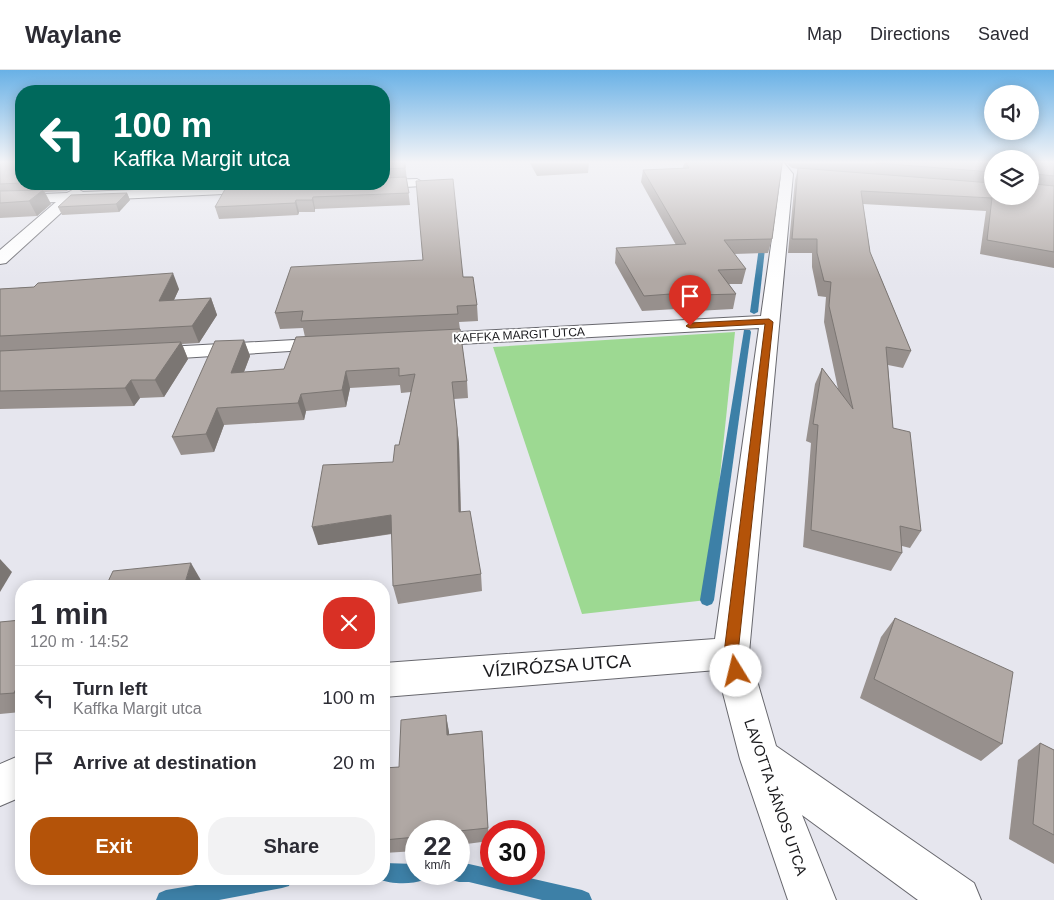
<!DOCTYPE html>
<meta charset="utf-8">
<style>
body{margin:0;font-family:Helvetica,sans-serif;background:#f2f2f3;color:#2b2b33;height:100vh;display:flex;flex-direction:column;font-size:19px;white-space:nowrap}
*{box-sizing:border-box;margin:0}
p{font-size:16px;color:#7c7c81}
.icon{flex:none;width:28px;height:28px;fill:none;stroke:currentColor;stroke-width:2;stroke-linecap:round;stroke-linejoin:round}
.map{position:relative;flex:1;overflow:hidden}
.drawer{position:absolute;left:15px;top:510px;width:375px;height:305px;display:flex;flex-direction:column;background:#fff;border-radius:20px;box-shadow:0 2px 12px #0003}
.drawer>*{flex:none}
.hud{position:absolute;left:15px;top:15px;width:375px;height:105px;border-radius:20px;box-shadow:0 2px 12px #0003;background:#00695c;color:#fff;overflow:hidden}
.fabs{position:absolute;left:984px;top:15px;display:grid;gap:10px}
.fabs a{display:grid;place-items:center;width:55px;height:55px;border-radius:50%;background:#fff;box-shadow:0 2px 12px #0003;font-size:25px}
.speed{position:absolute;left:405px;top:750px;display:flex;gap:10px;font-size:25px;font-weight:700;text-align:center}
.speed>*{display:grid;place-content:center;width:65px;height:65px;border-radius:50%;background:#fff;box-shadow:0 2px 12px #0003;line-height:1}
.speed small{font-size:12px;font-weight:400}
.speed .limit{border:8px solid #d22;background:#fff;color:#111}
.pin{position:absolute;display:grid;place-items:center;width:42px;height:42px;color:#fff;margin:-51px -21px;border-radius:50% 50% 50% 0;rotate:-45deg;box-shadow:0 0 5px #0007}
.pin .icon{rotate:45deg}
.me{position:absolute;width:55px;margin:-28px;rotate:351deg;stroke-linejoin:round;filter:drop-shadow(0 0 4px #0008)}
.turn{display:flex;align-items:center;gap:18px;height:105px;padding:0 15px;font-size:22px}
.turn .icon{width:65px;height:65px;stroke-width:2.5}
.turn b{display:block;font-size:35px;line-height:42px}
.round{display:grid;place-items:center;flex:none;width:52px;height:52px;border-radius:20px;background:#f2f2f3}
.head{display:flex;align-items:center;justify-content:space-between;height:85px;padding:0 15px}
h1{font-size:30px;font-weight:700;line-height:38px}
.primary-button{display:flex;gap:10px;margin-top:auto;padding:10px 15px}
.primary-button a{flex:1;height:58px;border-radius:20px;background:#b45309;color:#fff;font-size:20px;font-weight:700;line-height:58px;text-align:center}
.primary-button a+a{background:#f2f2f3;color:#2b2b33}
ul{padding:0;list-style:none}
li{display:flex;align-items:center;gap:15px;height:65px;padding:0 15px;border-top:1px solid #e1e1e2}
li div{flex:1}
li b{display:block;font-size:19px}
li em{font-style:normal}
header{display:flex;align-items:center;gap:30px;box-sizing:border-box;height:70px;padding:0 25px;background:#fff;border-bottom:1px solid #e1e1e2}
header strong{font-size:24px}
nav{display:flex;gap:28px;margin-inline-start:auto;font-size:18px}
.map>svg:first-child{display:block}
</style>
<header>
<strong>Waylane</strong>
<nav><a>Map</a><a>Directions</a><a>Saved</a></nav>
</header>
<div class="map">
<svg width="1054" height="830" viewBox="0 0 1054 830">
<rect width="100%" height="100%" fill="#e6e6ee"/>
<path fill="#9dd992" d="M735,262L707,530L582,544L493,277Z"/>
<g fill="none" stroke-linecap="round" stroke-linejoin="round">
<g fill="#3d80a7" fill-rule="evenodd">
<path d="M763,168L766,170L758,242L754,244L750,242L760,170Z"/>
<path d="M744,260H750L751,262L714,530L712,534L707,536L702,534L700,530Z"/>
<path d="M384,793L416,794V804H425L423,810C411,815 390,814 378,809H384Z"/>
<path d="M459,794H469L491,799V804H512L582,820L589,823L592,830H542L469,812H459L452,810L450,804H459Z"/>
<path d="M231,809H291L289,816L282,818L219,830H156L159,823L166,820Z"/>
</g>
<defs>
<g id="minor">
<path d="M771,93H784L793,104L749,583L776,676L974,813L981,830H918L802,745L836,830H788L740,689L717,600L384,627V593L715,569L759,258L423,276L416,274L413,270L416,266L423,264L761,246L781,105Z"/>
<path d="M417,109L424,113L422,116L371,119L364,115L384,114V110Z"/>
<path d="M261,115L268,119L266,122L74,131L6,193L0,194V180L56,132L0,134V126L67,123L76,118L83,122Z"/>
<path d="M331,268L338,270L341,274L338,278L149,290L141,289L138,284L141,279L149,278Z"/>
<path d="M21,685V727L0,736V694Z"/>
</g>
</defs>
<use href="#minor" stroke="#68686e" stroke-width="2"/>
<use href="#minor" fill="#fff" fill-rule="evenodd"/>
</g>
<g fill="#97908d">
<path d="M0,93L21,114H224L83,120L76,116L66,121L45,122L51,134L37,146L0,148Z"/>
<path d="M384,93H405L410,135L315,139V142H299L298,145L219,149L215,137L384,114Z"/>
<path d="M530,93H589L588,103L537,106Z"/>
<path d="M684,93H782L772,169L768,183L734,184L746,199L742,214H729L736,224L733,239L696,241L694,238L642,241L615,193L616,178L676,175L641,112L643,100L683,98Z"/>
<path d="M786,93H992V126L1030,93H1054V198L980,184L986,141L863,134L870,182L911,281L903,298L888,295L893,358L921,461L910,478L902,476V483L891,501L803,477L811,373L806,371L815,314L822,298L838,319L824,252L826,227L818,226L812,197V183H788L795,110L798,99L792,98Z"/>
<path d="M127,123L130,130L119,142L62,145L58,137Z"/>
<path d="M463,207L477,235L478,251L459,252L467,311L468,328L454,329L459,374L461,442L481,504L482,521L398,534L393,516L392,464L318,475L393,392L399,375L411,322L401,323L400,315L350,318L346,337L306,341L304,350L224,355L214,382L181,385L172,367L244,270L250,286L244,302L284,299L305,267L303,258L280,259L275,243Z"/>
<path d="M34,217L179,219L174,230L211,228L217,245L199,273L182,274L188,289L164,327L140,328L134,336L0,339V219Z"/>
<path d="M895,548L1002,674L981,691L860,628L881,567Z"/>
<path d="M21,550V642L0,644V552Z"/>
<path d="M446,645L449,664L482,661L489,771L459,775V761H416V781L384,783V698L399,697Z"/>
<path d="M1040,673L1054,680V794L1009,769L1018,690Z"/>
</g>
<g fill="#7b7673">
<path d="M63,114H75L76,116L66,121Z"/>
<path d="M43,120L51,134L37,146L29,131Z"/>
<path d="M127,123L130,130L119,142L116,134Z"/>
<path d="M313,127L315,139V142L312,130Z"/>
<path d="M296,130L299,142L298,145L295,133Z"/>
<path d="M173,203L179,219L166,247L159,231Z"/>
<path d="M211,228L217,245L199,273L192,256Z"/>
<path d="M244,270L250,286L237,320L231,303Z"/>
<path d="M181,272L188,289L164,327L155,310Z"/>
<path d="M346,301L350,318L346,337L342,320Z"/>
<path d="M131,310L140,328L134,336L125,318Z"/>
<path d="M301,324L306,341L304,350L298,333Z"/>
<path d="M217,338L224,355L214,382L206,364Z"/>
<path d="M457,357L459,374L461,460L459,442Z"/>
<path d="M391,445L395,463L318,475L312,457Z"/>
<path d="M0,489L12,502L0,522Z"/>
<path d="M191,493L202,512L201,516H184Z"/>
<path d="M21,608V629L14,623Z"/>
<path d="M446,645L449,662L450,680L447,665Z"/>
</g>
<g fill="#b0a8a4" stroke="#7b7673">
<path d="M0,93H21V113L0,114Z"/>
<path d="M384,93H405V98L384,99Z"/>
<path d="M686,93H782V94L772,169L724,170L746,199L718,200L736,224L699,225L697,222L644,226L616,178L686,174L643,100L689,98Z"/>
<path d="M876,93H992V102Z"/>
<path d="M1030,93H1054V106L1036,104L1035,114L1054,116V182L987,170L992,128L861,121L870,182L911,281L886,277L893,358L910,362L921,461L900,456L902,483L811,460L818,355L813,354L822,298L853,339L829,236L831,212L824,211L817,183V169H792L798,98L992,113V126H1030Z"/>
<path d="M406,107L409,123L313,127L312,130H296L295,133L215,137L228,114H384V108Z"/>
<path d="M453,109L463,207H473L477,235L457,236L458,244L301,251L303,241L275,243L291,197L423,190L416,111Z"/>
<path d="M43,120L29,131L0,133V121Z"/>
<path d="M127,123L116,134L58,137L71,125Z"/>
<path d="M173,203L159,231L211,228L192,256L0,266V219L34,217L38,213Z"/>
<path d="M460,259L467,311L452,312L457,357L459,442L470,441L481,504L393,516L391,445L312,457L323,395L393,392L395,375H399L415,304L399,306V298L346,301L342,320L301,324L298,333L217,338L206,364L172,367L215,271L244,270L231,303L284,299L296,267Z"/>
<path d="M181,272L155,310H131L125,318L0,321V281Z"/>
<path d="M191,493L184,516H106L113,501Z"/>
<path d="M895,548L1013,602L1002,674L874,609Z"/>
<path d="M21,550V608L14,623L0,624V552Z"/>
<path d="M446,645L447,665L482,661L488,758L459,761H416V767L384,770V698L399,697L401,650Z"/>
<path d="M1040,673L1054,680V765L1033,754Z"/>
</g>
<linearGradient id="sky" x2="0" y2="1"><stop stop-color="#69b1e6"/><stop offset="0.44" stop-color="#f4f4f7"/><stop offset="1" stop-color="#f4f4f7" stop-opacity="0"/></linearGradient>
<rect width="1054" height="209" fill="url(#sky)"/>
<path fill="#b45309" stroke="#753606" d="M769,249L773,252L738,583L743,601L741,605L736,607L731,605L724,583L765,254L690,258L686,256L690,253Z"/>
<g text-anchor="middle" dominant-baseline="central" stroke-width="4" stroke-linejoin="round" paint-order="stroke">
<g font-size="12" fill="#1a1a1d" stroke="#fff">
<text transform="translate(519 265) rotate(-3)">KAFFKA MARGIT UTCA</text>
</g>
<g font-size="15" fill="#1a1a1d" stroke="#fff">
<text transform="translate(776 727) rotate(71)">LAVOTTA JÁNOS UTCA</text>
</g>
<g font-size="18" fill="#1a1a1d" stroke="#fff">
<text transform="translate(557 596) rotate(-4)">VÍZIRÓZSA UTCA</text>
</g>
</g>
</svg>
<div class="fabs">
<a><svg class="icon" aria-label="sound" viewBox="0 0 24 24"><path d="M4 9h4l5-4v14l-5-4H4zM17 9q2 3 0 6"/></svg></a>
<a><svg class="icon" aria-label="layers" viewBox="0 0 24 24"><path d="M12 4l9 5-9 5-9-5zM3 14l9 5 9-5"/></svg></a>
</div>
<div class="speed"><div>22<small>km/h</small></div><div class="limit">30</div></div>
<div class="pin" style="left:690px;top:256px;background:#d93025"><svg class="icon" aria-label="arrive" viewBox="0 0 24 24"><path d="M6 21V4h12l-3 4 3 4H6"/></svg></div>
<svg class="me" style="left:736px;top:601px" viewBox="-20 -20 40 40"><circle r="19" fill="#fff"/><path d="M0-13L10 11 0 6-10 11z" fill="#b45309"/></svg>
<div class="hud">
<div class="turn"><svg class="icon" aria-label="left" viewBox="0 0 24 24"><path d="M17 20v-9H6M10 6l-5 5 5 5"/></svg><div><b>100 m</b>Kaffka Margit utca</div></div>
</div>
<section class="drawer">
<div class="head"><div><h1>1 min</h1><p>120 m · 14:52</p></div><a class="round" style="background:#d93025;color:#fff"><svg class="icon" aria-label="close" viewBox="0 0 24 24"><path d="M6 6l12 12M18 6L6 18"/></svg></a></div>
<ul>
<li><svg class="icon" aria-label="left" viewBox="0 0 24 24"><path d="M17 20v-9H6M10 6l-5 5 5 5"/></svg><div><b>Turn left</b><p>Kaffka Margit utca</p></div><em>100 m</em></li>
<li><svg class="icon" aria-label="arrive" viewBox="0 0 24 24"><path d="M6 21V4h12l-3 4 3 4H6"/></svg><div><b>Arrive at destination</b></div><em>20 m</em></li>
</ul>
<div class="primary-button"><a>Exit</a><a>Share</a></div>
</section>
</div>
